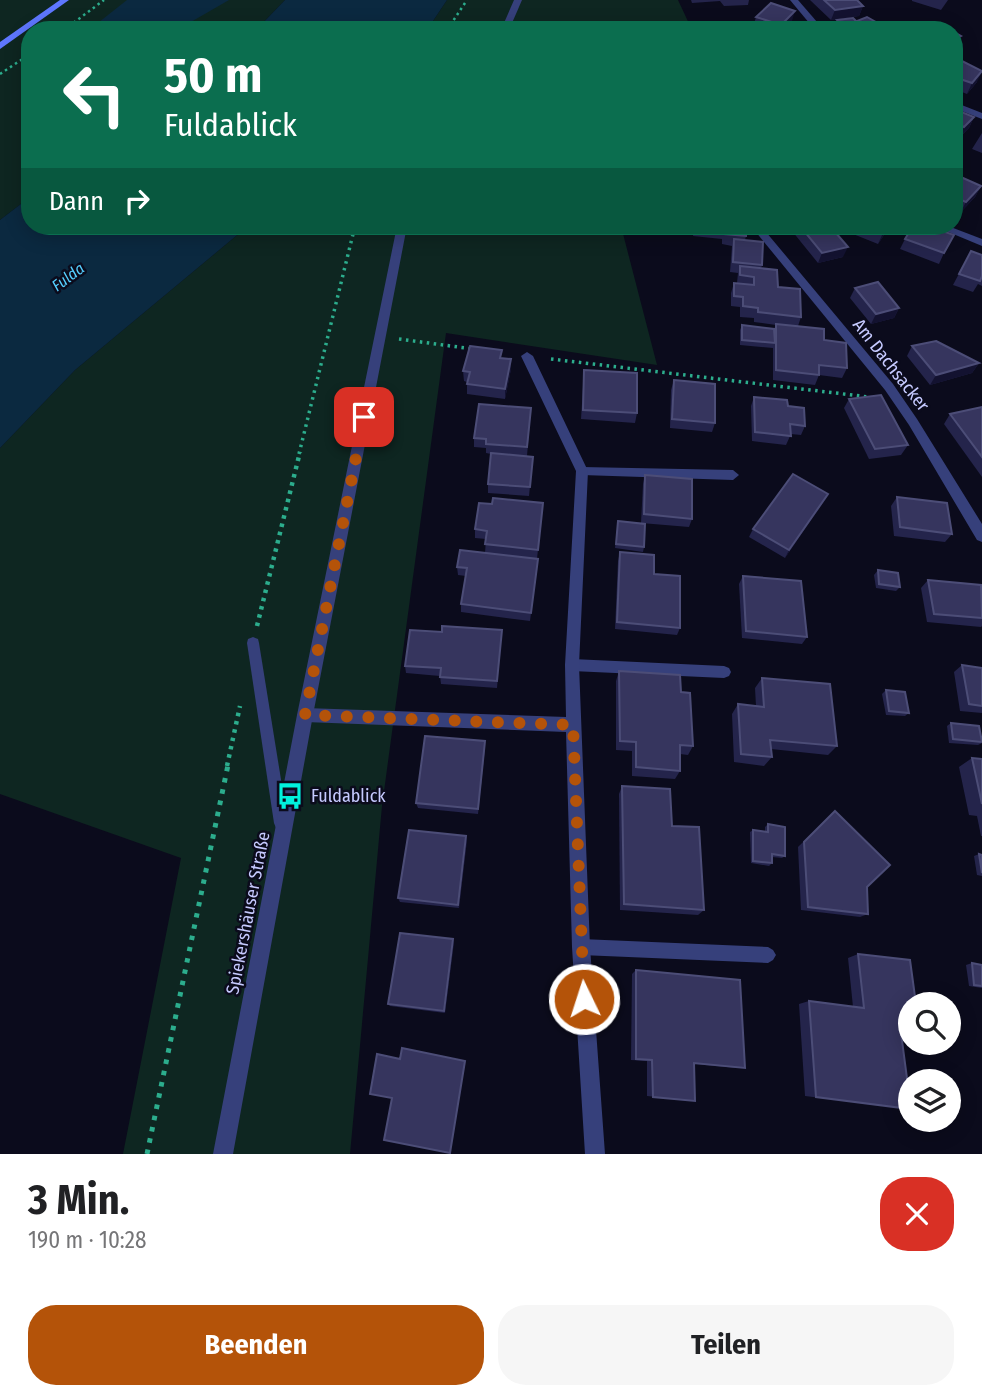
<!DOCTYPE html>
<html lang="de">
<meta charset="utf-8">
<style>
body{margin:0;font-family:"Fira Sans Condensed",sans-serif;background:#f6f6f6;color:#202124;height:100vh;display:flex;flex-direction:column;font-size:26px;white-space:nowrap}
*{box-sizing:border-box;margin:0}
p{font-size:23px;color:#757577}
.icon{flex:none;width:38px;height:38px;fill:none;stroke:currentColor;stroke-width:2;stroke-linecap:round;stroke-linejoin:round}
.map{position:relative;height:1154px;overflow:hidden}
.side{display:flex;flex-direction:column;background:#fff;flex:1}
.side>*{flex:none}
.hud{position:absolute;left:21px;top:21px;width:942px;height:214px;border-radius:28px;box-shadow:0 4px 18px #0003;background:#0b6e4f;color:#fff;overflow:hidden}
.controls{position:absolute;left:898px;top:992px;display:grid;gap:14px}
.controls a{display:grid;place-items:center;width:63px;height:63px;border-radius:50%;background:#fff;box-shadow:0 4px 18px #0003;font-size:35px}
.pin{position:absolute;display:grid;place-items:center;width:60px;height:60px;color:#fff;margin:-30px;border-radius:14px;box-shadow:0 4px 10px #0006}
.me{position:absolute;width:77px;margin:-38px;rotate:356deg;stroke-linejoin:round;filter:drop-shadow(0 0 5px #0008)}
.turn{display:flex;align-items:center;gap:24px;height:147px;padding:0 28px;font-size:32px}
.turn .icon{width:91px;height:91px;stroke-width:2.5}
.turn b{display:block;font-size:49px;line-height:60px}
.then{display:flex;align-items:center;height:66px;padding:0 28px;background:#0003;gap:14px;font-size:26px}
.round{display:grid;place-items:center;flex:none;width:74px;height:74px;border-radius:28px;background:#f6f6f6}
.head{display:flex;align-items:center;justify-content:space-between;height:119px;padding:0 28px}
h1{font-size:42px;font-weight:700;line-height:52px}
.cta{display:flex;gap:14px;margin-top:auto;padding:14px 28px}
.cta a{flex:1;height:80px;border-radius:28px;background:#b45309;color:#fff;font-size:28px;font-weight:700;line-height:80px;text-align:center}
.cta a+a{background:#f6f6f6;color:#202124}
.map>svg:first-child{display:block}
</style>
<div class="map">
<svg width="982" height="1154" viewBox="0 0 982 1154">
<rect width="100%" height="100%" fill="#0b0b1c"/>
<g fill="#0e2621">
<path d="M0,0H285L256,30H30V197L0,220Z"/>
<path d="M447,0H678L692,30H427Z"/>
<path d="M248,226H621L657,365L446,333L382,806L350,1154H123L181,858L0,794V448L75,370Z"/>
</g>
<g fill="#0b2940">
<path d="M127,0H229L177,30H89Z"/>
<path d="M285,0H447L427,30H256Z"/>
<path d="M30,197V226H248L75,370L0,448V220Z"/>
</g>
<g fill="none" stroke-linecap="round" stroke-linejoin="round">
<g stroke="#2cad8d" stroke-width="2.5" stroke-dasharray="2.5 3.5" stroke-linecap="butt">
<path d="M64,30L104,0"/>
<path d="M447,30L467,0"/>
<path d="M0,74L30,54"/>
</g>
<g stroke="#2cad8d" stroke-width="3.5" stroke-dasharray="2.5 4.5" stroke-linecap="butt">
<path d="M399,339L473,349"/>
<path d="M551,359L869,397"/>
<path d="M299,454L355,226"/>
</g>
<g stroke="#2cad8d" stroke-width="4.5" stroke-dasharray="3.5 5" stroke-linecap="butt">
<path d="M257,626L300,452"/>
<path d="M227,766L240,706"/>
</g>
<path stroke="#2cad8d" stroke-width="5" stroke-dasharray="4.5 7" stroke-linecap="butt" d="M147,1154L228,765"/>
<g fill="#36407b" fill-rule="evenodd">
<path d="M582,467L733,470L739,475L733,480L582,475L576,471Z"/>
<path d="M253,637L258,639L259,643L288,823L286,828L281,830L276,828L274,823L247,643L248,639Z"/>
<path d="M572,659L724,666L729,668L731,672L729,676L724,678L572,671L567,669L565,665L567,661Z"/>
<path d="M581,939L768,947L773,950L776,955L773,960L768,963L581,955L576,952L573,947L576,942Z"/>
</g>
<g fill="#36407b" fill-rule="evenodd">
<path d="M790,0H798L824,30H815Z"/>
<path d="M954,102L982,113V119L954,108Z"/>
<path d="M751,226H761L893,384L917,419L982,524V542L977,540L909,425L885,390Z"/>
<path d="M934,226H948L982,239V246Z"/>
<path d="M527,352L533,356L588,471L579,665L590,947L605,1154H585L572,947L566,732L305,722L300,720L297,715L300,710L305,708L566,717L565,665L576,471L521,356Z"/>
</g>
<g fill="#36407b" fill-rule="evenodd">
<path d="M514,0H522L509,30H501Z"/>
<path d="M397,226H407L313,715L233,1154H213L297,715Z"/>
</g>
<path fill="#5e77ff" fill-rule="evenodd" d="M60,0H69L0,49V42Z"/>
</g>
<g fill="#24244b">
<path d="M691,0H749L748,5L724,6L720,1L692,3Z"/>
<path d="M810,0H857L863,6L859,16L831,20Z"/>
<path d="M912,0H948L941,10L912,1Z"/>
<path d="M756,17L792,21L784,30H761L753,27Z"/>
<path d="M837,20L856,21L885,27L905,30H845L846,29L839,30L836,26Z"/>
<path d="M954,57L977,82L967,94L954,89Z"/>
<path d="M954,109L974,117L969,128L959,138L954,136Z"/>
<path d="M982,133V153L972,149Z"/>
<path d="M954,174L981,186L975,197L960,213L954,210Z"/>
<path d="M694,226H736V227L746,236L745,240L762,265L761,269L801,317L798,326L824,340L847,368L842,378L819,375L815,385L773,380V348L740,345V330L742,325L774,329L776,325L754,322V318L740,317V307L731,306V293L734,283H737L738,273L730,272L732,246L722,244V239L693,236Z"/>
<path d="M788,226H830L843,257L818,263Z"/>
<path d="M856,226H890L878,244L853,234Z"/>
<path d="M905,239L944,253L939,264L900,249Z"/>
<path d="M971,251L982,255V286L978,284L973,292L953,285Z"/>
<path d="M855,288L899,308L894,318L871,324L850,298Z"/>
<path d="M912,346L979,363L972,373L930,385L907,356Z"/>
<path d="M502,358L511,369L505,399L467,394V382L464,381L463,371Z"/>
<path d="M584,370L637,413L635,423L581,419Z"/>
<path d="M674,380L715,423L712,432L670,428L671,390Z"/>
<path d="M754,397L788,406L805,426L801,435L791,434L786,445L752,441L751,406Z"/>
<path d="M849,399L908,445L901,455L869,459L844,408Z"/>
<path d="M982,407V477L944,424L950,414Z"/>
<path d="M531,408L527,456L533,457L529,496L488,493V484L491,454L486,453V448L474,447V438Z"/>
<path d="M645,475L692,519L689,527L641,523L643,484Z"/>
<path d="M828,494L785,558L749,537L753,529Z"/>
<path d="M897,497L952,534L945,542L894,536L891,506Z"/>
<path d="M543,503L537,559H538L530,621L461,612V604L466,576L458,575L457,567L485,553L486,539L475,538V529L492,504Z"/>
<path d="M618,521L644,547L643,552L615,548Z"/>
<path d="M620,552L654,574L680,628L677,635L615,629L618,561Z"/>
<path d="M878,570L900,587L896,591L876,588L874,575Z"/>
<path d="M743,576L807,637L802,644L742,638L739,584Z"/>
<path d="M928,580L982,587V626L981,627L927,622L921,588Z"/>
<path d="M501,637L497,688L441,684L440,676L406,673L405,666Z"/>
<path d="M962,665L982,668V713L960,711L954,672Z"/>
<path d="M619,671L681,692L693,746L688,755L680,754V771L675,779L632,776V751L616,750V681Z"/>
<path d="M762,678L837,746L828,755L771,749L772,757L764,766L734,762L732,714L738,704L756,706L755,688Z"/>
<path d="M886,690L909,713L905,716L886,715L882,694Z"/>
<path d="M951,723L982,743L978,745L949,743L947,726Z"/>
<path d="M485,748L478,814L418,808L416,803Z"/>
<path d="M972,758L982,759V836H981L977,816L969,815L959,767Z"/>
<path d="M622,786L672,826L704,910L698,915L620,910L619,794Z"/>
<path d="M835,811L867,887L868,914L860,917L801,910L798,847Z"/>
<path d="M768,824L785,856L782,858L772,857V863L769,866L751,863L750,832L753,830L765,831V827Z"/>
<path d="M467,840L459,908L400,902L398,898Z"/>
<path d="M979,854L982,855V876L977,875L974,856Z"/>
<path d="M454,942L445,1013L390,1006L388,1004Z"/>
<path d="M858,954L910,1004V1037H902L910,1109L805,1096L799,1004L809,1001L853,1007L848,958Z"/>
<path d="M972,963L982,965V988L969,986L966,965Z"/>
<path d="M636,970L745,1068H737L694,1064L695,1101L647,1096V1061L631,1060L632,974Z"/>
</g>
<g fill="#131230">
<path d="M863,6L859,16L831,20L835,10Z"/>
<path d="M795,11L792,21L784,30H779L781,25Z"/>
<path d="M857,22L847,25L846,29L839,30L841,24Z"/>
<path d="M961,36L957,46L954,48V40Z"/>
<path d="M982,72L977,82L967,94L972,83Z"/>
<path d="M974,117L969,128L959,138L964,127Z"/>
<path d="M981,186L975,197L960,213L966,202Z"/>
<path d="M888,226H890L878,244L883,233Z"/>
<path d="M848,247L843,257L818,263L822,253Z"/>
<path d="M899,308L894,318L871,324L876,314Z"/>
<path d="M511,359V369L505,399V389Z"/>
<path d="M979,363L972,373L930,385L936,375Z"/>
<path d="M828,494L823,503L785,558L789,550Z"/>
<path d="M466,836L467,840L459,908L458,905Z"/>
<path d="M453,939L454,942L445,1013L444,1011Z"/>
</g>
<g fill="#36355e" stroke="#4c4d77" stroke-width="2">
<path d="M824,0H857L863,6L835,10Z"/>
<path d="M771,3L795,11L781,25L756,17Z"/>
<path d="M867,17L885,27L894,24L905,30H856L847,25Z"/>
<path d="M853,18L856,21L851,23L841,24L837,20Z"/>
<path d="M938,25L948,30H930Z"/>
<path d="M954,32L961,36L954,40Z"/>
<path d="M954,57L982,71L972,83L954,77V70L959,65L954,63Z"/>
<path d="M954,109L974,117L964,127L954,123Z"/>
<path d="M954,174L981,186L966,202L954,197Z"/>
<path d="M697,226H736V227L746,228V236L724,234V229Z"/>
<path d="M800,226H830L848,247L822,253Z"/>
<path d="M864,226H888L883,233Z"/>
<path d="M913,226H928L954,235L944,253L905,239Z"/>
<path d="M734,239L763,242L762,265L733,262Z"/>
<path d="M971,251L982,255V276L980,281L959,274Z"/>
<path d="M740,266L777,270L778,287L800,289L801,317L758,312V308L743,306V297L734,296V283L754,285V277L740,275Z"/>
<path d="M878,282L899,308L876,314L855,288Z"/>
<path d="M776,324L824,329V340L846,343L847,368L819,365V375L776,370Z"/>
<path d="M742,325L774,329L775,343L742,340Z"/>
<path d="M936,341L979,363L936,375L912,346Z"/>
<path d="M470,346L502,350L500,358L511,359L505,389L467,384L470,372L463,371Z"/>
<path d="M584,370L637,373V413L583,410Z"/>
<path d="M674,380L715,384V423L672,419Z"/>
<path d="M881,395L908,445L875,449L849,399Z"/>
<path d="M754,397L787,400L788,406L804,408L805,426L790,424L791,436L755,432Z"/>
<path d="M479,404L531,408L527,447L486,444V439L474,438Z"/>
<path d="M982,407V457L950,414Z"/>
<path d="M491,453L533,457L530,487L488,484Z"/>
<path d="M793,474L828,494L789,550L753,529Z"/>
<path d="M645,475L692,479V519L644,514Z"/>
<path d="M897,497L947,503L952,534L900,527Z"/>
<path d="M493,498L543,503L538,550L485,544L487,531L475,529L479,503L492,504Z"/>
<path d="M618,521L645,524L644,547L616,544Z"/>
<path d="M460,550L538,559L531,613L461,604L467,568L457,567Z"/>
<path d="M620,552L654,555V574L680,576V628L617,622Z"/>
<path d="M878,570L898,573L900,587L879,584Z"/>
<path d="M743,576L801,581L807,637L746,631Z"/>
<path d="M928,580L981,585L982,618L934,614Z"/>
<path d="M442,626L502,630L497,681L440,677L441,668L405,666L410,630L442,632Z"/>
<path d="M962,665L982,668V706L969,704Z"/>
<path d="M619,671L680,675L681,692L690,693L693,746L680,745V771L636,767V742L620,741Z"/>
<path d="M762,678L830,684L837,746L770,740L772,757L741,754L738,704L764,707Z"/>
<path d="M886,690L905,692L909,713L889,711Z"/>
<path d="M951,723L979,726L982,742L953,739Z"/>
<path d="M425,736L485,741L478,809L416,803Z"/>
<path d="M972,758L982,759V804Z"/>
<path d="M622,786L670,789L672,826L699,827L704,910L624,904Z"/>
<path d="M835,811L890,865L867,887L868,914L808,907L804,842Z"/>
<path d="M768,824L785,827V856L772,854V863L753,861V830L768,832Z"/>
<path d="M409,830L466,836L458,905L398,898Z"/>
<path d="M979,854L982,855V873Z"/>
<path d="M400,933L453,939L444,1011L388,1004Z"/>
<path d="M858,954L910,960L916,1004H910V1035L901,1033L910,1101V1109L816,1097L809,1001L864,1008Z"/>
<path d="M972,963L982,965V986L974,985Z"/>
<path d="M636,970L740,980L745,1068L694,1063L695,1101L653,1097L652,1060L636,1059Z"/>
<path d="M402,1048L465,1061L450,1153L384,1140L392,1098L370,1094L377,1054L400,1059Z"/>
</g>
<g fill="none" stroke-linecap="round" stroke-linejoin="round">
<path stroke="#b45309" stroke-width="12" stroke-dasharray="0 21.6" d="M364,417L305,715L573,725L584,999"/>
</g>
<defs>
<symbol id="bus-bare" viewBox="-9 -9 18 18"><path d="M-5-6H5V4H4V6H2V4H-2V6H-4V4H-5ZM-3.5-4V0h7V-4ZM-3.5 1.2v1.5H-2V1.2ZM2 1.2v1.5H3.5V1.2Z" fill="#01f1dc" stroke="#0b0b1c" stroke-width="2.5" paint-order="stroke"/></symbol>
</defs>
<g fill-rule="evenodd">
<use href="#bus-bare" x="271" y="777" width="38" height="38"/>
</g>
<g text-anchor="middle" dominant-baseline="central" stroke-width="5" stroke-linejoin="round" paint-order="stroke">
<g font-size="16" font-style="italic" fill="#55cfff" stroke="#0b0b1c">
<text transform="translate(68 277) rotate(-37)">Fulda</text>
</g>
<g font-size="18" fill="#c6caff" stroke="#0b0b1c">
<text transform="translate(891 365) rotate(52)">Am Dachsacker</text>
<text transform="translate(248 913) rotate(-79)">Spiekershäuser Straße</text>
</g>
<g font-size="18" fill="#c6caff" stroke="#0b0b1c" text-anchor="start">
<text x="311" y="796">Fuldablick</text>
</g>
</g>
</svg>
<div class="controls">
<a><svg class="icon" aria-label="search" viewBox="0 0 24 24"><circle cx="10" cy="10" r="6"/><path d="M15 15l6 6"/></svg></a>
<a><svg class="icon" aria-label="layers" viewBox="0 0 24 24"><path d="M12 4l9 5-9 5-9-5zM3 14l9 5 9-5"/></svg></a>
</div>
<div class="pin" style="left:364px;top:417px;background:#d93025"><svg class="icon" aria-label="arrive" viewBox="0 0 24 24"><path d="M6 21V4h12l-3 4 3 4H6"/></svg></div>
<svg class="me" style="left:584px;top:999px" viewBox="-20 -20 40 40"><circle r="17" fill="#b45309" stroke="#fff" stroke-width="3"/><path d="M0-11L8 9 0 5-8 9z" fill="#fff"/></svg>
<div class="hud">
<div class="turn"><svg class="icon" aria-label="left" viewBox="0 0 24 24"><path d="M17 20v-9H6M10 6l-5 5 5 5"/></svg><div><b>50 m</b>Fuldablick</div></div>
<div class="then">Dann<svg class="icon" aria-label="right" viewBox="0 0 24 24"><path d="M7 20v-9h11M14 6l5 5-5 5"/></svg></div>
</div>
</div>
<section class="side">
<div class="head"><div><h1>3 Min.</h1><p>190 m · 10:28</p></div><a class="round" style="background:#d93025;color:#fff"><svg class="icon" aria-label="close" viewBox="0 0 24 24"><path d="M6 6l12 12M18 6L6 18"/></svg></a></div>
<div class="cta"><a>Beenden</a><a>Teilen</a></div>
</section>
